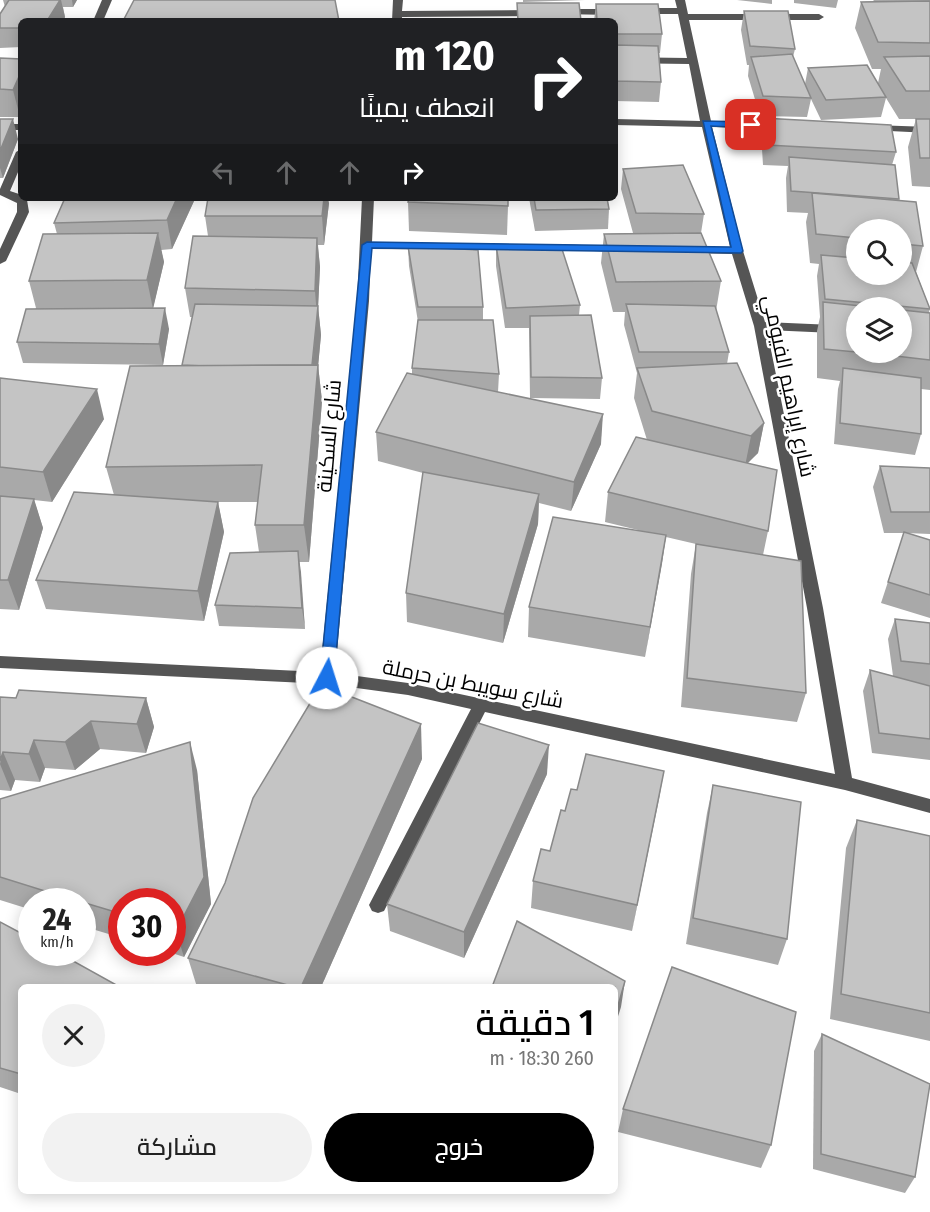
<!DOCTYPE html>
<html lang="ar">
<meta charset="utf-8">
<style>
body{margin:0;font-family:"Fira Sans Condensed",Cairo,sans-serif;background:#f2f2f2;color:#222;direction:rtl;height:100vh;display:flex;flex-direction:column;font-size:22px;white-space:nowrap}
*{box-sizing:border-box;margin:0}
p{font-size:20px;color:#767676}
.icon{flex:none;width:33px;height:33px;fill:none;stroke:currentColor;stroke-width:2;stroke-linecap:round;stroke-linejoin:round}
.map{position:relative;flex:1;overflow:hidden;direction:ltr}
.side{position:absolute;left:18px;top:984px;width:600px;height:210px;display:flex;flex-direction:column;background:#fff;border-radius:9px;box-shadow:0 3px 15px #0003;direction:rtl}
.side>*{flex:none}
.guide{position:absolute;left:18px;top:18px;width:600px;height:183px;border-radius:9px;box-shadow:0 3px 15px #0003;direction:rtl;background:#202124;color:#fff;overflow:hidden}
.fabs{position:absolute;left:846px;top:219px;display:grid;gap:12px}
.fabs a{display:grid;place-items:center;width:66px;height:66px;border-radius:50%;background:#fff;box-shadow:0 3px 15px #0003;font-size:30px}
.speed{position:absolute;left:18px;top:888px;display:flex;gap:12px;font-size:30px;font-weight:700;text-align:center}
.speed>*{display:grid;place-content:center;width:78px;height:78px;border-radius:50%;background:#fff;box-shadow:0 3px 15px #0003;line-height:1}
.speed small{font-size:15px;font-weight:400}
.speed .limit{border:9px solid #d22;background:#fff;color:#111}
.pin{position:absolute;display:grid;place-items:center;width:51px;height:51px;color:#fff;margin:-26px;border-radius:12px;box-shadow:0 3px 9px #0006}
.me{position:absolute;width:66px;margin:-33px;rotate:5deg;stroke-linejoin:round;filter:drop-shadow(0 0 4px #0008)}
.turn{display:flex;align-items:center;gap:21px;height:126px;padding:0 24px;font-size:27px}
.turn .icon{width:78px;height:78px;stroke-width:2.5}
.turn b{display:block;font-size:42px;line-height:51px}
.lanes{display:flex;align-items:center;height:57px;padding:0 24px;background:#0003;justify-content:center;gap:30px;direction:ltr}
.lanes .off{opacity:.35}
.round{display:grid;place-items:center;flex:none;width:63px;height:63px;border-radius:32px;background:#f2f2f2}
.overview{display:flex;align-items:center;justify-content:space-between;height:102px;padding:0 24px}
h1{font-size:36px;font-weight:600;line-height:45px;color:#000}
.primary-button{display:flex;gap:12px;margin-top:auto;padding:12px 24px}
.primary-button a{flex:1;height:69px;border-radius:36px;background:#000;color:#fff;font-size:24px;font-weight:600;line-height:69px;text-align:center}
.primary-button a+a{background:#f2f2f2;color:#222}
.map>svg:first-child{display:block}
</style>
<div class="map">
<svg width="930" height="1212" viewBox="0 0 930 1212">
<rect width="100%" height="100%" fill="#fff"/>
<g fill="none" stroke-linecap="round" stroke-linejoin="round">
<g fill="#555" fill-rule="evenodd">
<path d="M102,0H112L103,21H93Z"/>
<path d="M393,0H403L402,11L535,10L540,13L535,16L402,17V21H392Z"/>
<path d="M675,0H685L688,14H819L824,17L819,20H689L711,121L780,123L785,126L780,129L712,127L743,251L765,322L856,326V334L767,330L823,608L852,778L930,799V813L845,790L485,712L384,911L378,913L372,911L369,905L471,709L408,695L327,684L0,668V656L320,672L357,301L362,198H374L372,242L517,244L523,247L517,250L371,249L369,301L335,673L408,683L835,774L807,608L754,326L732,254L688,253L682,250L688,247H730L702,127L615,125V119L700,121L689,64L615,63V57L687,58L678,14H640L635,11L640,8H677Z"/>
<path d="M562,9H613L618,12L613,15L559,14L557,12Z"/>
<rect x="0" y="124" width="21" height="6"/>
<path d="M873,125L930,127V133L869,130V126Z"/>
<path d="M21,149V165L10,191L19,194L21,198L27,200L29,212L6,261L0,264V249L17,212V203L0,195V189L16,152Z"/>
<path d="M541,244L622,246L628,249L622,252L537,249L535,247Z"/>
</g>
</g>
<g fill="#a9a9a9" fill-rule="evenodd">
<path d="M3,0H77L73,7H63L65,17L63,21H21V47L0,48V15L5,7Z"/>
<path d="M523,0H585L523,2Z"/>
<path d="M737,0H772V4Z"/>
<path d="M794,0H838L836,8L794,3Z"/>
<path d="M873,0H930V187L912,186L908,147L916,119H899L886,98L881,117L821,120L811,99L807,117L760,116L748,76L749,65H747L741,30L744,11L795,49L793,57L805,84L808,68L878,83L881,69H872L855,28L861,2L874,1Z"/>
<path d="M596,4L662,34L660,53H659L661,82L659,102L615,101V21H594Z"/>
<path d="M0,58L21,59L20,117H0Z"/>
<path d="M762,118L896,152L892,165L899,201L923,246L916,272L930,309L929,312L930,313V390L921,389V434L915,455L834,444L838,389L840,381L817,378V331L820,317L817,276L819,264L810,263L806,222L808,213L787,212L786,178L788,166L763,165L762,149L759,148L758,138ZM856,230H902V274H856ZM856,308H902V352H856Z"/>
<path d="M0,119L18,139L3,178H0Z"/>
<path d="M623,169L704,214L701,233L721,281L716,311L729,352L727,364L764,423L758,453L747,463L768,531L763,555L806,693L797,722L681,707L691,574L696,544L666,537L645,657L528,637L529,607L638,530L605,522L608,492L647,440L634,398L637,373L624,325L625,312H613L601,263L604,234L633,233L621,189Z"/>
<path d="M65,198H194V201L172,249L161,250L164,262L153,308L169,329L163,365L23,363L17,342L36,308L29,281L57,234L54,223Z"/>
<path d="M529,198H607L609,209L608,229L535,231Z"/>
<path d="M408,202L508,206L507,235L409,231Z"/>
<path d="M329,203L324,245H318L320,267L318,306L321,335L318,365L322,401L309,562H299L305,629L219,626L215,605L259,552L255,525L258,502H216H218L224,532L204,621L46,609L36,580L114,495L106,467L182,366L192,317H190L185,288L208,236L205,216Z"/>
<path d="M496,245L580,305L579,315L602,378L600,399L530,398L529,328H505L496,266Z"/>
<path d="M408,246L483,307V320L499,374L498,392L601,444L571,511L539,503L538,524L503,643L407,622L406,593L423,473L378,461L376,432L412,374V368L418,322L409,266Z"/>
<path d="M0,378L104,419L52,502L34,500L43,528L19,610L0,609Z"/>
<path d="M880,466L930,468V534L906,533L930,540V618L881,603L904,533H884L873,487Z"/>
<path d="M895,619L930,623V760L872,753L863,691L870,670L893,676L888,639Z"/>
<path d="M0,697L16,698H146L154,727L146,753L100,749L75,770L45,768L40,782L15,780L11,791L0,790Z"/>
<path d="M422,759L321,987H197L188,958Z"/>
<path d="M197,770L211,904L184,957L169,952H172V902H122V938L82,926V902H32V910L0,900V799Z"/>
<path d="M664,771L632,931L531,908L533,881L550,851L565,811L577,790Z"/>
<path d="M547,774L464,958L390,931L387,904Z"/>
<path d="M713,785L787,939L778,965L686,944L707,813Z"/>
<path d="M857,820L930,836V1041L830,1019L846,848Z"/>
<path d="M0,922L21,987V1094L0,1087Z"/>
<path d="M822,1034L915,1177L905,1193L813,1169L814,1051Z"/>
<path d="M623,1109L771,1145L761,1168L618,1132Z"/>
</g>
<g fill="#898989">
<path d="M60,0H61L65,17L63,21H47Z"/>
<path d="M72,0H77L73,7Z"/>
<path d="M21,72V115L20,117L13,90Z"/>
<path d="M13,119L18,139L3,178L0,168V151Z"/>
<path d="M177,198H194V201L172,249L167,220Z"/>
<path d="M324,198H328L329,203L324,245L322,216Z"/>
<path d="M158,233L164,262L153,309L147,280Z"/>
<path d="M317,238L320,267L318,309V306L321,335L315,400L312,370L317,317L315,291Z"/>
<path d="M165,308L169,329L163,365L159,344Z"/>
<path d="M318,365L322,401L309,562L304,525Z"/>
<path d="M97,389L104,419L52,502L43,472Z"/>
<path d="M603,414L601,444L571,511L574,482Z"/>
<path d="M764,423L758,453L745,466L751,436Z"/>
<path d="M539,494L538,524L503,643L504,614Z"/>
<path d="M34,499L43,528L19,610L8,580Z"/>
<path d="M218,502L224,532L204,621L198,591Z"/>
<path d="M666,535L662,564L645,657L650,627Z"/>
<path d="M298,551L301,572L305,629L302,608Z"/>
<path d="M146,698L154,727L146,753L137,724Z"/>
<path d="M91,721L100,749L75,770L65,742Z"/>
<path d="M421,724L422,759L321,987H301Z"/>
<path d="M34,740L45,768L40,782L29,754Z"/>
<path d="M190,742L197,770L211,904L184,957L176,931Z"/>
<path d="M549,745L547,774L464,958V932Z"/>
<path d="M3,752L15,780L11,791L0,764Z"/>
<path d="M664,771L659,799L632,931L637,905Z"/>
<path d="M625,981L621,1007L615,1026V1016Z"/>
</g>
<g fill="#c4c4c4" stroke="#898989" stroke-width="1.5">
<path d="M9,0H60L47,21H21V28H0V14Z"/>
<path d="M134,0H335L339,21H123Z"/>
<path d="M930,1V43L878,42L861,2Z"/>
<path d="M517,3H579L581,21H518Z"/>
<path d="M596,4H658L662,34H615V21H597Z"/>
<path d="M744,11H788L795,49L750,46Z"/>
<path d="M615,45L658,46L661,82L615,81Z"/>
<path d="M792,54L811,98L763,96L751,57Z"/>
<path d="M930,56V91H906L884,57Z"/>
<path d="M0,58L21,59V72L13,90L0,89Z"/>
<path d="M867,65L886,97L826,100L808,68Z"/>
<path d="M762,118L891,125L896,152L767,145L766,129L763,128Z"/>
<path d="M0,119H13L0,151Z"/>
<path d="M916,119H930V158H920Z"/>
<path d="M789,157L895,165L899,199L791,191Z"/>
<path d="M683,165L704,214L636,213L623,169Z"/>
<path d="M812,193L916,202L923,246L902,244V230H856V238L816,234Z"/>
<path d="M65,198H177L167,220L54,223Z"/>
<path d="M208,198H324L322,216H205Z"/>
<path d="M409,198H508V206L408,202Z"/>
<path d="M534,198H607L609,209L536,210Z"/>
<path d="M158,233L147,280L29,281L43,234Z"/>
<path d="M701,233L721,281L616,282L604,234Z"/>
<path d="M193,236L317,238L315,291L185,288Z"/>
<path d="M496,245L561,246L580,305L506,308Z"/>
<path d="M408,246L478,250L483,307H418Z"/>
<path d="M821,255L856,258V274H902V262L912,263L930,309L825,299Z"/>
<path d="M823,302L880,308H856V352L824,349Z"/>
<path d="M195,304L318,306L312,365L204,366L182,365Z"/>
<path d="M626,304L715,306L729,352H639Z"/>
<path d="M165,308L159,344L17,342L26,309Z"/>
<path d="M902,310L930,313V360L861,352H902Z"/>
<path d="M591,315L602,378L531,377L530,316Z"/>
<path d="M418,320H493L499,374L412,368Z"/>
<path d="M737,363L764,423L751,436L652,411L637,368Z"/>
<path d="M318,365L304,525H255L262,465L106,467L130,366Z"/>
<path d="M843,368L921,378V434L840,423Z"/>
<path d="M407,373L603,414L574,482L376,432Z"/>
<path d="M0,378L97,389L43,472L0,467Z"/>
<path d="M636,437L777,470L768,531L608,492Z"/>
<path d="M880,466L930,468V512H891Z"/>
<path d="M423,472L539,494L504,614L406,593Z"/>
<path d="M74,492L218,502L198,591L36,580Z"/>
<path d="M0,496L34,499L8,580H0Z"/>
<path d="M553,517L666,535L650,627L529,607Z"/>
<path d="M904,532L930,540V595L888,582Z"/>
<path d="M696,544L801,561L806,693L687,678Z"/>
<path d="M298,551L302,608L215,605L230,553Z"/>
<path d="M895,619L930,623V664L901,661Z"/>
<path d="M870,670L930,686V739L879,733Z"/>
<path d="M321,685L421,724L301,987H295L188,958L225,883L253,798Z"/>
<path d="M19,690L146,698L137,724L91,721L65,742L34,740L29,754L3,752L0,761V697L16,698Z"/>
<path d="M478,723L549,745L464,932L387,904Z"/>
<path d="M190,742L204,877L176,931L172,930V902H122V914L82,902H80L0,877V799Z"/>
<path d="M586,754L664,771L637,905L533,881L541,849L550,851L561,810L565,811L571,789L577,790Z"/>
<path d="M713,785L801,802L787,939L693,918Z"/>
<path d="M857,820L930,836V1013L841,994Z"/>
<path d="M517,921L625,981L615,1016V987H492Z"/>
<path d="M0,922L32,939V952H57L120,987H21V1074L0,1068Z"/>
<path d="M672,967L796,1012L771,1145L623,1109Z"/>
<path d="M822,1034L930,1084L915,1177L821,1154Z"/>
</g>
<path fill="#1a73e8" stroke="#114b97" stroke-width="1.5" d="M703,121L751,122L756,125L751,128L711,126L743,251L741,253L372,248L334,678L332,682H322L320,678L362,245L367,242L731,247Z"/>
<g text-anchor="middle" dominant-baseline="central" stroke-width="5" stroke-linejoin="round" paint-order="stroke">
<g font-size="21" fill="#000" stroke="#fff">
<text transform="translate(789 386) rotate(78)">شارع إبراهيم الفيومي</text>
<text transform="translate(329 436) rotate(-85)">شارع السكينة</text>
<text transform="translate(473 684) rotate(11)">شارع سويبط بن حرملة</text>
</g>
</g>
</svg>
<div class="fabs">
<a><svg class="icon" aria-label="search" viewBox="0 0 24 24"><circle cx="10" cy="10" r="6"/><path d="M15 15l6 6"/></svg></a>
<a><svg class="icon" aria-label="layers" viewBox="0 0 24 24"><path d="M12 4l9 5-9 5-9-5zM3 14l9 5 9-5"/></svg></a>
</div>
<div class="speed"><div>24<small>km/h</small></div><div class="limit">30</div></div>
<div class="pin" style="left:751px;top:125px;background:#d93025"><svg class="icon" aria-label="arrive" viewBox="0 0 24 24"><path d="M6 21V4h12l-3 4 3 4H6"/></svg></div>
<svg class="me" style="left:327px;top:678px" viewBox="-20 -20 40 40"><circle r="19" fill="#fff"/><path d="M0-13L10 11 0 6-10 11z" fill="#1a73e8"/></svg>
<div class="guide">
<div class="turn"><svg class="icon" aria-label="right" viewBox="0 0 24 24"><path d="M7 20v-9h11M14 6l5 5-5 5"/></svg><div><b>120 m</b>انعطف يمينًا</div></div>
<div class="lanes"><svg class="icon off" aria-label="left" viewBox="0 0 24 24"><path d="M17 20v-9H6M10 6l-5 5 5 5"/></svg><svg class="icon off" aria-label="ahead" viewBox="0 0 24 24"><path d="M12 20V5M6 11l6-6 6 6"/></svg><svg class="icon off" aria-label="ahead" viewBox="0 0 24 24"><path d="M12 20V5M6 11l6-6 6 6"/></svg><svg class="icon" aria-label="right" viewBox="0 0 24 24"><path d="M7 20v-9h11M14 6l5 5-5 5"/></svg></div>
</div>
<section class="side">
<div class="overview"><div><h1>1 دقيقة</h1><p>260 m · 18:30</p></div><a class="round"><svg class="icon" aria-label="close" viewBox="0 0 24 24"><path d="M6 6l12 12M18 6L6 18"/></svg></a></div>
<div class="primary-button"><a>خروج</a><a>مشاركة</a></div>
</section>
</div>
